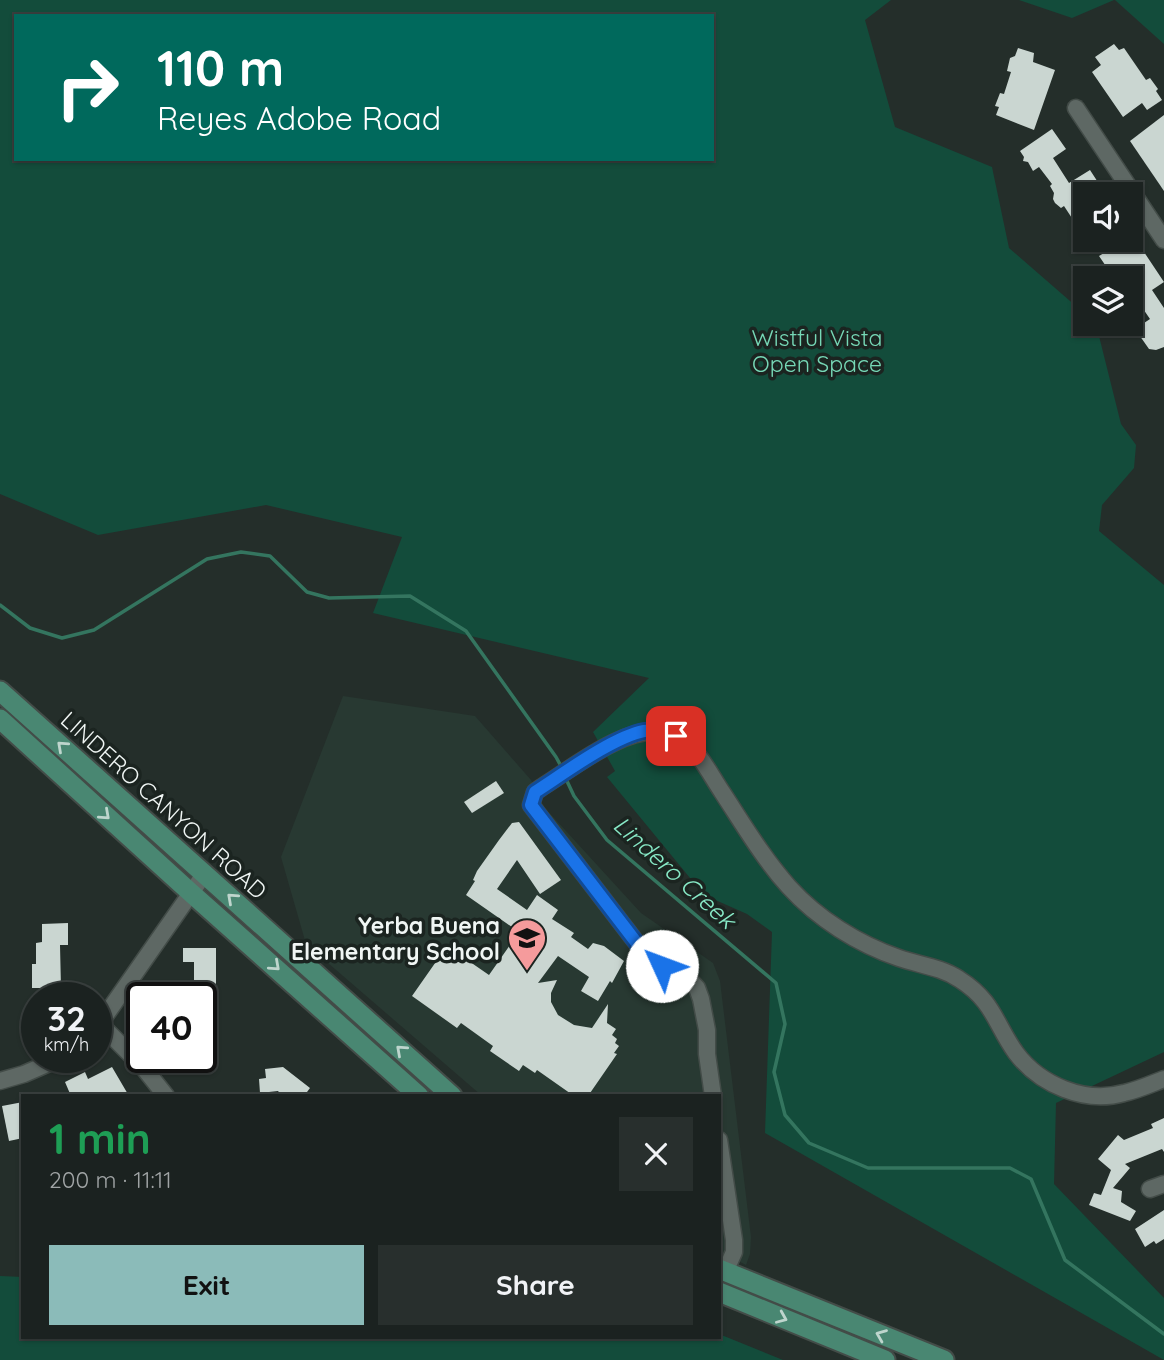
<!DOCTYPE html>
<meta charset="utf-8">
<style>
body{margin:0;font-family:Quicksand,sans-serif;background:#282f2d;color:#f1f3f6;height:100vh;display:flex;flex-direction:column;font-size:26px;white-space:nowrap}
*{box-sizing:border-box;margin:0}
p{font-size:23px;color:#a0a4a5}
.icon{flex:none;width:38px;height:38px;fill:none;stroke:currentColor;stroke-width:2;stroke-linecap:round;stroke-linejoin:round}
.map{position:relative;flex:1;overflow:hidden}
.drawer{position:absolute;left:21px;top:1094px;width:700px;height:245px;display:flex;flex-direction:column;background:#1b2220;border-radius:0px;box-shadow:0 2px 5px #0004,0 0 0 2px #393f3e}
.drawer>*{flex:none}
.hud{position:absolute;left:14px;top:14px;width:700px;height:147px;border-radius:0px;box-shadow:0 2px 5px #0004,0 0 0 2px #393f3e;background:#00695c;color:#fff;overflow:hidden}
.tools{position:absolute;left:1073px;top:182px;display:grid;gap:14px}
.tools a{display:grid;place-items:center;width:70px;height:70px;border-radius:0px;background:#1b2220;box-shadow:0 2px 5px #0004,0 0 0 2px #393f3e;font-size:35px}
.speed{position:absolute;left:21px;top:982px;display:flex;gap:14px;font-size:35px;font-weight:700;text-align:center}
.speed>*{display:grid;place-content:center;width:91px;height:91px;border-radius:50%;background:#1b2220;box-shadow:0 2px 5px #0004,0 0 0 2px #393f3e;line-height:1}
.speed small{font-size:18px;font-weight:400}
.speed .limit{border:4px solid #111;border-radius:10px;background:#fff;color:#111}
.pin{position:absolute;display:grid;place-items:center;width:60px;height:60px;color:#fff;margin:-30px;border-radius:14px;box-shadow:0 4px 10px #0006}
.me{position:absolute;width:77px;margin:-38px;rotate:313deg;stroke-linejoin:round;filter:drop-shadow(0 0 5px #0008)}
.turn{display:flex;align-items:center;gap:24px;height:147px;padding:0 28px;font-size:32px}
.turn .icon{width:91px;height:91px;stroke-width:2.5}
.turn b{display:block;font-size:49px;line-height:60px}
.round{display:grid;place-items:center;flex:none;width:74px;height:74px;border-radius:0px;background:#282f2d}
.head{display:flex;align-items:center;justify-content:space-between;height:119px;padding:0 28px}
h1{font-size:42px;font-weight:700;line-height:52px;color:#1e9e55}
.primary-button{display:flex;gap:14px;margin-top:auto;padding:14px 28px}
.primary-button a{flex:1;height:80px;border-radius:0px;background:#8bbbb9;color:#111;font-size:28px;font-weight:700;line-height:80px;text-align:center}
.primary-button a+a{background:#282f2d;color:#f1f3f6}
.map>svg:first-child{display:block}
</style>
<div class="map">
<svg width="1164" height="1360" viewBox="0 0 1164 1360">
<rect width="100%" height="100%" fill="#242e2a"/>
<path fill="#283932" d="M343,696L475,716L531,780L544,807L641,913L713,963L720,981L751,1237L750,1254L746,1265L719,1251V1096L481,1095L306,944L281,857Z"/>
<g fill="#134c3b" fill-rule="evenodd">
<path d="M0,0H891L865,20L895,127L992,167L1009,248L1085,314V324H1096L1121,424L1136,445L1134,468L1102,505L1099,531L1164,585V1052L1056,1103L1054,1184L1164,1298V1360L765,1133L772,932L747,914L704,895L607,777L615,771L593,732L649,678L373,613L402,537L266,505L98,535L0,494ZM16,16H712V159H16Z"/>
<path d="M1019,0H1114L1072,18Z"/>
<path d="M1115,0H1164V44Z"/>
<path d="M0,1276L23,1277V1337H719V1334L783,1360H0Z"/>
</g>
<g fill="none" stroke-linecap="round" stroke-linejoin="round">
<g stroke="#34755f" stroke-width="3.5">
<path d="M0,605L30,628L62,638L94,630L207,559L241,552L270,556L307,592L329,598L410,596L466,631L556,757L562,768"/>
<path d="M566,779L574,796L607,840L776,983L785,1024L774,1072L785,1115L809,1143L868,1168H1010L1031,1179L1065,1260L1164,1334"/>
</g>
</g>
<g fill="#cad6d1">
<path d="M1114,44L1119,50L1124,48L1146,80L1150,78L1158,89L1156,91L1162,100L1147,110L1142,103L1123,117L1092,72L1101,65L1095,57Z"/>
<path d="M1018,48L1034,53L1033,62L1055,70L1034,130L996,115L999,107L995,106L1000,93L1004,94L1011,72L1007,71L1010,58L1015,56Z"/>
<path d="M1164,115V191L1130,141Z"/>
<path d="M1052,129L1066,149L1053,158L1069,183L1090,170L1103,190L1096,194H1085V238L1064,206L1061,208L1055,203L1053,199L1054,193L1050,186L1052,184L1039,167L1033,171L1028,162L1023,161L1024,157L1020,151Z"/>
<path d="M1107,240H1136L1164,282L1152,290L1164,308V347L1156,350L1149,349L1135,329L1150,319L1137,300L1130,304V278H1114L1099,256L1104,253L1099,245Z"/>
<path d="M496,781L504,793L472,813L464,802Z"/>
<path d="M519,822L561,880L540,894L517,860L497,889L527,910L537,895L558,910L552,919L574,933L571,937L588,949L593,943L604,946L624,961L612,983L610,981L598,1001L581,991L589,977L558,956L538,983L557,980L551,993V1002L558,1015L574,1025L592,1028L608,1004L607,1023L616,1029L612,1035L617,1039L615,1043L619,1046L614,1053L617,1054L588,1096H574L537,1070L535,1073L523,1065L519,1071L490,1051L493,1046L461,1023L457,1028L412,996L447,946L489,975L519,932L466,895L475,881L473,880L477,871L499,840L512,823Z"/>
<path d="M68,923V945H60L61,988H32V964H36V943L42,942V924Z"/>
<path d="M183,948H216V990H201V985H194V962H183Z"/>
<path d="M165,984L180,998H153Z"/>
<path d="M112,1067L129,1096H71L65,1082L85,1072L88,1079Z"/>
<path d="M283,1067L310,1088L304,1096H282L278,1091L260,1093L259,1079L266,1078L265,1069Z"/>
<path d="M23,1102V1138L9,1141L2,1106Z"/>
<path d="M1164,1118V1152L1162,1149L1125,1164L1130,1168L1113,1188L1122,1191L1121,1202L1136,1211L1130,1221L1089,1205L1094,1193L1101,1195L1111,1170L1098,1159L1118,1135L1124,1140L1153,1128L1151,1124Z"/>
<path d="M1164,1210V1239L1156,1244L1154,1241L1145,1247L1135,1229Z"/>
</g>
<g fill="none" stroke-linecap="round" stroke-linejoin="round">
<defs>
<g id="minor">
<path d="M1076,108L1164,240"/>
<path d="M100,1024L143,1067L166,1096"/>
<path d="M96,1029L205,873"/>
<path d="M0,1081L24,1074L63,1057"/>
<path d="M713,1096L707,1054V1030L701,999L697,988L686,976L662,966L639,946L531,805L535,792L542,787C573,768 628,723 665,733C675,735 684,741 692,748C704,761 712,777 722,792C743,824 763,858 789,887C818,919 858,944 899,958C919,965 941,967 959,979C994,1001 995,1024 1016,1053C1040,1085 1085,1104 1124,1093C1138,1090 1151,1084 1164,1079"/>
<path d="M719,1140L734,1240V1252L725,1272"/>
<path d="M1150,1189L1164,1184"/>
</g>
<g id="major">
<path d="M0,691L452,1096"/>
<path d="M0,719L190,892L419,1096"/>
<path d="M719,1269L944,1360"/>
<path d="M719,1292L885,1360"/>
</g>
</defs>
<use href="#minor" stroke="#434c48" stroke-width="19"/>
<use href="#major" stroke="#434c48" stroke-width="23"/>
<use href="#minor" stroke="#5e6864" stroke-width="16"/>
<use href="#major" stroke="#498772" stroke-width="19"/>
</g>
<defs><path id="oneway-chevron" d="M-2-3.5L2.5 0L-2 3.5" fill="none" stroke-width="1.6" stroke-linecap="round" stroke-linejoin="round" transform="scale(1.75)"/></defs>
<g stroke="#bed5cd">
<use href="#oneway-chevron" transform="translate(62 746) rotate(-138)"/>
<use href="#oneway-chevron" transform="translate(105 815) rotate(42)"/>
<use href="#oneway-chevron" transform="translate(232 898) rotate(-138)"/>
<use href="#oneway-chevron" transform="translate(275 966) rotate(42)"/>
<use href="#oneway-chevron" transform="translate(401 1050) rotate(-138)"/>
<use href="#oneway-chevron" transform="translate(782 1318) rotate(23)"/>
<use href="#oneway-chevron" transform="translate(881 1335) rotate(-158)"/>
</g>
<g fill="none" stroke-linecap="round" stroke-linejoin="round">
<defs>
<path id="route" d="M662,966L639,946L531,805L535,792C563,774 613,737 644,731C655,729 666,733 676,736"/>
</defs>
<use href="#route" stroke="#114b97" stroke-width="18"/>
<use href="#route" stroke="#1a73e8" stroke-width="12"/>
</g>
<defs>
<symbol id="school-pin" viewBox="-11 -11 22 30"><path d="M0 17L-7.5 6A9.5 9.5 0 1 1 7.5 6Z" fill="#f59b9c" stroke="#1b2420"/><path d="M0-5L7-2L0 1L-7-2ZM-4 1L0 2.5L4 1V4Q0 6-4 4Z" fill="#111"/></symbol>
</defs>
<g fill-rule="evenodd">
<use href="#school-pin" x="505" y="916" width="44" height="60"/>
</g>
<g text-anchor="middle" dominant-baseline="central" stroke-width="7" stroke-linejoin="round" paint-order="stroke">
<g font-size="23" fill="#76d8b6" stroke="#1b2420">
<text x="817" y="337">Wistful Vista<tspan x="817" dy="26">Open Space</tspan></text>
</g>
<g font-size="23" fill="#f0f6f4" stroke="#1b2420">
<text transform="translate(164 805) rotate(42)">LINDERO CANYON ROAD</text>
</g>
<g font-size="23" font-weight="bold" fill="#f0f6f4" stroke="#1b2420" text-anchor="end">
<text x="500" y="925">Yerba Buena<tspan x="500" dy="26">Elementary School</tspan></text>
</g>
<g font-size="24" font-style="italic" fill="#88eac7" stroke="#1b2420">
<text transform="translate(675 872) rotate(42)">Lindero Creek</text>
</g>
</g>
</svg>
<div class="tools">
<a><svg class="icon" aria-label="sound" viewBox="0 0 24 24"><path d="M4 9h4l5-4v14l-5-4H4zM17 9q2 3 0 6"/></svg></a>
<a><svg class="icon" aria-label="layers" viewBox="0 0 24 24"><path d="M12 4l9 5-9 5-9-5zM3 14l9 5 9-5"/></svg></a>
</div>
<div class="speed"><div>32<small>km/h</small></div><div class="limit">40</div></div>
<div class="pin" style="left:676px;top:736px;background:#d93025"><svg class="icon" aria-label="arrive" viewBox="0 0 24 24"><path d="M6 21V4h12l-3 4 3 4H6"/></svg></div>
<svg class="me" style="left:662px;top:966px" viewBox="-20 -20 40 40"><circle r="19" fill="#fff"/><path d="M0-13L10 11 0 6-10 11z" fill="#1a73e8"/></svg>
<div class="hud">
<div class="turn"><svg class="icon" aria-label="right" viewBox="0 0 24 24"><path d="M7 20v-9h11M14 6l5 5-5 5"/></svg><div><b>110 m</b>Reyes Adobe Road</div></div>
</div>
<section class="drawer">
<div class="head"><div><h1>1 min</h1><p>200 m · 11:11</p></div><a class="round"><svg class="icon" aria-label="close" viewBox="0 0 24 24"><path d="M6 6l12 12M18 6L6 18"/></svg></a></div>
<div class="primary-button"><a>Exit</a><a>Share</a></div>
</section>
</div>
